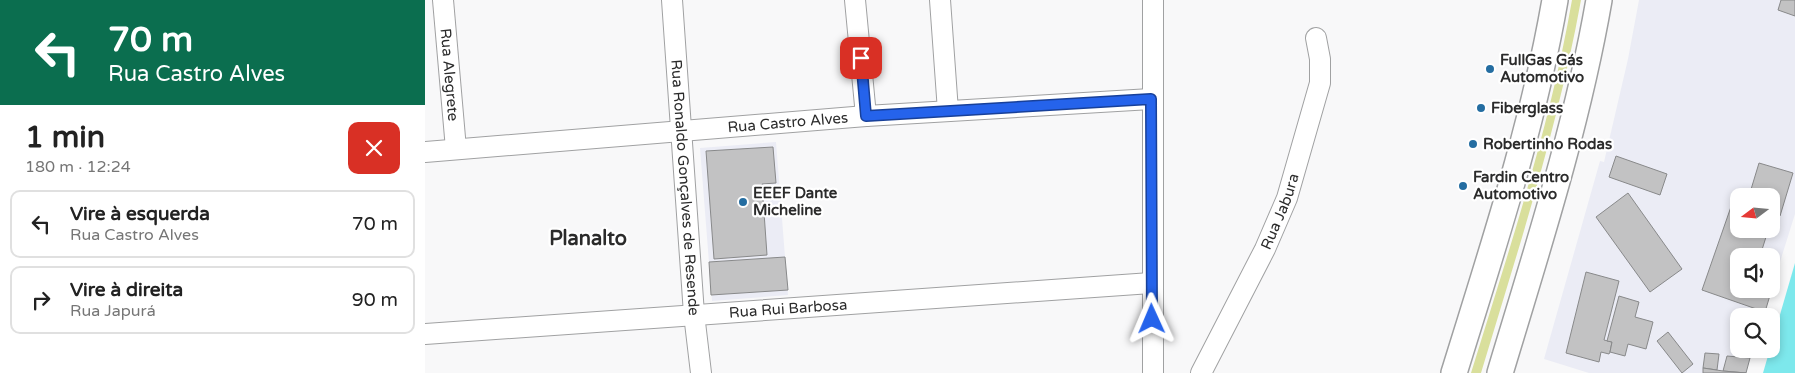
<!DOCTYPE html>
<html lang="pt">
<meta charset="utf-8">
<style>
body{margin:0;font-family:"Varela Round",sans-serif;background:#f2f2f2;color:#222;height:100vh;display:flex;flex-direction:column;font-size:19px;white-space:nowrap}
*{box-sizing:border-box;margin:0}
p{font-size:16px;color:#767676}
.icon{flex:none;width:28px;height:28px;fill:none;stroke:currentColor;stroke-width:2;stroke-linecap:round;stroke-linejoin:round}
.map{position:relative;flex:1;overflow:hidden}
.panel{display:flex;flex-direction:column;background:#fff;width:425px}
.panel>*{flex:none}
.guide{background:#0b6e4f;color:#fff;overflow:hidden}
.needle{width:32px;rotate:254deg}
.tools{position:absolute;left:1305px;top:188px;display:grid;gap:10px}
.tools a{display:grid;place-items:center;width:50px;height:50px;border-radius:10px;background:#fff;box-shadow:0 2px 8px #0003;font-size:25px}
.pin{position:absolute;display:grid;place-items:center;width:42px;height:42px;color:#fff;margin:-21px;border-radius:10px;box-shadow:0 2px 8px #0006}
.me{position:absolute;width:55px;margin:-28px;rotate:359deg;stroke-linejoin:round;filter:drop-shadow(0 0 4px #0008)}
.turn{display:flex;align-items:center;gap:18px;height:105px;padding:0 25px;font-size:22px}
.turn .icon{width:65px;height:65px;stroke-width:2.5}
.turn b{display:block;font-size:35px;line-height:42px}
.round{display:grid;place-items:center;flex:none;width:52px;height:52px;border-radius:10px;background:#f2f2f2}
.headline{display:flex;align-items:center;justify-content:space-between;height:85px;padding:0 25px}
h1{font-size:30px;font-weight:700;line-height:38px}
ul{padding:0;list-style:none}
li{display:flex;align-items:center;gap:15px;height:68px;margin:0 10px 8px;padding:0 15px;border:2px solid #e0e0e0;border-radius:10px}
li div{flex:1}
li b{display:block;font-size:19px}
li em{font-style:normal}
main{display:flex;flex:1;min-height:0}
.map>svg:first-child{display:block}
</style>
<main>
<section class="panel">
<div class="guide">
<div class="turn"><svg class="icon" aria-label="left" viewBox="0 0 24 24"><path d="M17 20v-9H6M10 6l-5 5 5 5"/></svg><div><b>70 m</b>Rua Castro Alves</div></div>
</div>
<div class="headline"><div><h1>1 min</h1><p>180 m · 12:24</p></div><a class="round" style="background:#d93025;color:#fff"><svg class="icon" aria-label="close" viewBox="0 0 24 24"><path d="M6 6l12 12M18 6L6 18"/></svg></a></div>
<ul>
<li><svg class="icon" aria-label="left" viewBox="0 0 24 24"><path d="M17 20v-9H6M10 6l-5 5 5 5"/></svg><div><b>Vire à esquerda</b><p>Rua Castro Alves</p></div><em>70 m</em></li>
<li><svg class="icon" aria-label="right" viewBox="0 0 24 24"><path d="M7 20v-9h11M14 6l5 5-5 5"/></svg><div><b>Vire à direita</b><p>Rua Japurá</p></div><em>90 m</em></li>
</ul>
</section>
<div class="map">
<svg width="1370" height="373" viewBox="0 0 1370 373">
<rect width="100%" height="100%" fill="#f8f8f9"/>
<g fill="#ebecf5" fill-rule="evenodd">
<path d="M1214,0H1370V214L1338,316H1314V349H1328L1321,373H1164L1119,359L1175,161L1179,162L1203,59ZM1314,196H1346V229H1314ZM1314,256H1346V289H1314Z"/>
<path d="M351,142L363,295L287,301L275,148Z"/>
</g>
<path fill="#d9df9c" d="M1147,0H1156C1133,127 1093,250 1056,373H1046C1084,250 1125,127 1147,0Z"/>
<path fill="#7de8ec" d="M1370,263V373H1338Z"/>
<g fill="#c2c2c3" stroke="#88898a">
<path d="M1356,0H1370V16L1353,10Z"/>
<path d="M348,147L351,183L337,184L342,255L289,259L281,151Z"/>
<path d="M1191,156L1242,174L1235,195L1184,177Z"/>
<path d="M1334,163L1368,173L1355,216L1346,214V196H1324Z"/>
<path d="M1203,193L1257,269L1225,292L1171,217Z"/>
<path d="M1308,201L1314,203V229H1329L1328,233L1341,237L1335,256H1314V289H1346V262L1354,265L1340,312L1277,290Z"/>
<path d="M360,257L363,290L286,295L284,262Z"/>
<path d="M1161,272L1194,281L1179,340L1187,342L1185,352L1184,354L1176,352L1174,362L1141,353Z"/>
<path d="M1194,296L1214,302L1210,317L1228,322L1221,349L1203,344L1200,356L1185,352L1187,342L1182,341Z"/>
<path d="M1243,332L1268,364L1257,373L1232,341Z"/>
<path d="M1280,353L1294,354L1292,370L1278,368Z"/>
<path d="M1302,356L1325,358L1321,373L1298,371Z"/>
<path d="M1278,368L1298,371L1321,373H1278Z"/>
</g>
<g fill="none" stroke-linecap="round" stroke-linejoin="round">
<defs>
<g id="minor">
<path id="s1" d="M18,0L31,149"/>
<path id="s2" d="M247,0L269,314L276,373"/>
<path d="M430,0L441,116"/>
<path d="M515,0L523,111"/>
<path id="s3" d="M0,152L441,116L726,99"/>
<path id="s4" d="M0,334L726,283"/>
<path d="M728,373V0"/>
<path id="s5" d="M776,373L840,249L862,198L895,83V59L891,38"/>
</g>
<g id="major">
<path d="M1029,373C1067,250 1108,127 1130,0"/>
<path d="M1075,373C1112,250 1152,127 1174,0"/>
</g>
</defs>
<use href="#minor" stroke="#a0a1a2" stroke-width="22"/>
<use href="#major" stroke="#a0a1a2" stroke-width="28"/>
<use href="#minor" stroke="#fff" stroke-width="20"/>
<use href="#major" stroke="#fff" stroke-width="25"/>
</g>
<g fill="none" stroke-linecap="round" stroke-linejoin="round">
<defs>
<path id="route" d="M436,58L441,116L726,99L727,319"/>
</defs>
<use href="#route" stroke="#184099" stroke-width="12"/>
<use href="#route" stroke="#2563eb" stroke-width="9"/>
</g>
<g fill="#246da1" stroke="#fff" stroke-width="2">
<circle cx="1065" cy="69" r="5"/>
<circle cx="1056" cy="108" r="5"/>
<circle cx="1048" cy="144" r="5"/>
<circle cx="1038" cy="186" r="5"/>
<circle cx="318" cy="202" r="5"/>
</g>
<g text-anchor="middle" dominant-baseline="central" stroke-width="4.5" stroke-linejoin="round" paint-order="stroke">
<g font-size="15" font-weight="bold" fill="#2b2b2b" stroke="#fff" text-anchor="start">
<text x="1075" y="60">FullGas Gás<tspan x="1075" dy="17">Automotivo</tspan></text>
<text x="1066" y="108">Fiberglass</text>
<text x="1058" y="144">Robertinho Rodas</text>
<text x="1048" y="177">Fardin Centro<tspan x="1048" dy="17">Automotivo</tspan></text>
<text x="328" y="193">EEEF Dante<tspan x="328" dy="17">Micheline</tspan></text>
</g>
<g font-size="15" fill="#2b2b2b" stroke="#fff">
<text stroke="none"><textPath href="#s1" startOffset="75">Rua Alegrete</textPath></text>
<text stroke="none"><textPath href="#s3" startOffset="364">Rua Castro Alves</textPath></text>
<text stroke="none"><textPath href="#s2" startOffset="188">Rua Ronaldo Gonçalves de Resende</textPath></text>
<text stroke="none"><textPath href="#s5" startOffset="180">Rua Jabura</textPath></text>
<text stroke="none"><textPath href="#s4" startOffset="364">Rua Rui Barbosa</textPath></text>
</g>
<g font-size="20" font-weight="bold" fill="#2b2b2b" stroke="#fff">
<text x="163" y="239">Planalto</text>
</g>
</g>
</svg>
<div class="tools">
<a><svg class="needle" viewBox="-14 -14 28 28"><path d="M0-13l5 13h-10z" fill="#e53935"/><path d="M0 13l5-13h-10z" fill="#767676"/></svg></a>
<a><svg class="icon" aria-label="sound" viewBox="0 0 24 24"><path d="M4 9h4l5-4v14l-5-4H4zM17 9q2 3 0 6"/></svg></a>
<a><svg class="icon" aria-label="search" viewBox="0 0 24 24"><circle cx="10" cy="10" r="6"/><path d="M15 15l6 6"/></svg></a>
</div>
<div class="pin" style="left:436px;top:58px;background:#d93025"><svg class="icon" aria-label="arrive" viewBox="0 0 24 24"><path d="M6 21V4h12l-3 4 3 4H6"/></svg></div>
<svg class="me" style="left:727px;top:319px" viewBox="-20 -20 40 40"><path d="M0-17L14 15 0 8-14 15z" fill="#2563eb" stroke="#fff" stroke-width="4"/></svg>
</div>
</main>
